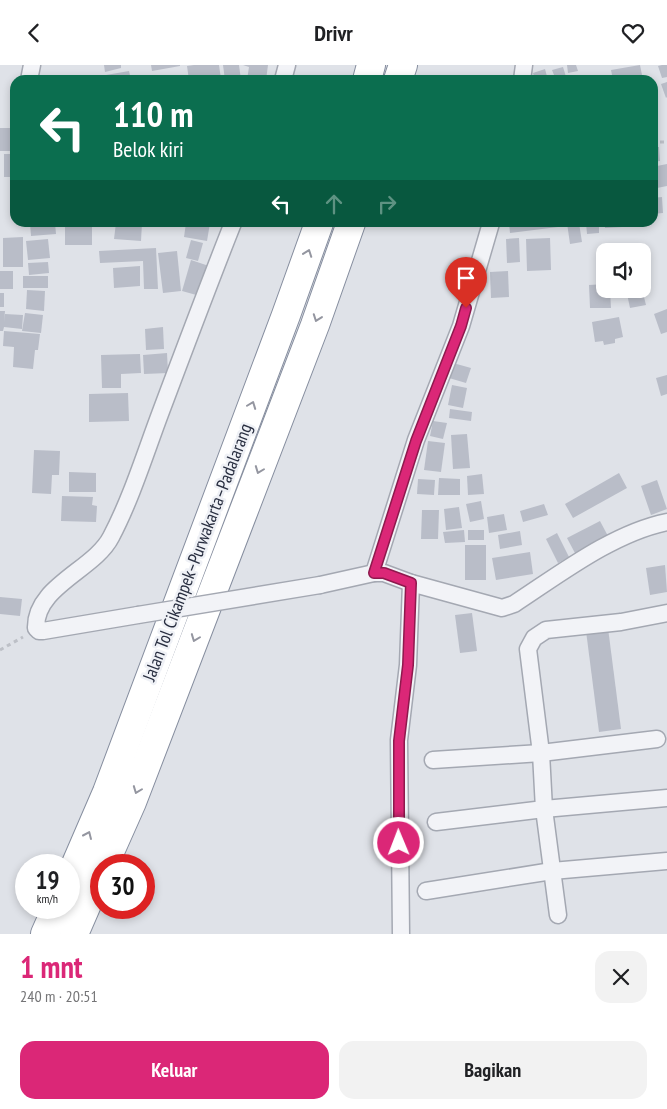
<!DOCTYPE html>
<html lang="id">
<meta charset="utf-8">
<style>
body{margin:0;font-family:"PT Sans Narrow",sans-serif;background:#f2f2f2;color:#202124;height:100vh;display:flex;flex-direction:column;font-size:19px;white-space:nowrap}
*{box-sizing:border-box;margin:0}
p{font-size:16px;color:#757577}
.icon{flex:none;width:28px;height:28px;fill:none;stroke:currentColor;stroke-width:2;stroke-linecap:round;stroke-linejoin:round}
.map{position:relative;height:869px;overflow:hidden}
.sheet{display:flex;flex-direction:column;background:#fff;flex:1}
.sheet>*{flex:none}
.guide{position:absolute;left:10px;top:10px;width:648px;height:152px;border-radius:15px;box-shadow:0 2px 8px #0003;background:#0b6e4f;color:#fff;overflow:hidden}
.controls{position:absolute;left:596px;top:178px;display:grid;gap:10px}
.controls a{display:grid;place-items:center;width:55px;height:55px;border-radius:10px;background:#fff;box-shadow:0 2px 8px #0003;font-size:25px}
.speed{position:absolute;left:15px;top:789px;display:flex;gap:10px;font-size:25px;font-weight:700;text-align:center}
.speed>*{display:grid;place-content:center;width:65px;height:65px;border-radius:50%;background:#fff;box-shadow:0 2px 8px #0003;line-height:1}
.speed small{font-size:12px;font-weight:400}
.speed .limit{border:8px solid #d22;background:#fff;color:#111}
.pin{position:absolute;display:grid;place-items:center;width:42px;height:42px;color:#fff;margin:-51px -21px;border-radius:50% 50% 50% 0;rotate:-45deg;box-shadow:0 0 5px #0007}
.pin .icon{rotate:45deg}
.me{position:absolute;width:55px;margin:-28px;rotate:359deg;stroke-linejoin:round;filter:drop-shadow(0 0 4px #0008)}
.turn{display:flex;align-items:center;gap:18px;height:105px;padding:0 20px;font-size:22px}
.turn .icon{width:65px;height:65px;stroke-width:2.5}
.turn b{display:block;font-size:35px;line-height:42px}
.lanes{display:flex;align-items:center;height:48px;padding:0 20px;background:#0003;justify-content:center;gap:25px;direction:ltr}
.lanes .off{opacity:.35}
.round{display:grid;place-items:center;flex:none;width:52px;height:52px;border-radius:15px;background:#f2f2f2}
.overview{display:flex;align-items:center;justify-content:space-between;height:85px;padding:0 20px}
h1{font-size:30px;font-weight:600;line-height:38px;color:#db2777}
.cta{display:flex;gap:10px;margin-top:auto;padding:10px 20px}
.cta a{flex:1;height:58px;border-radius:15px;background:#db2777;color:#fff;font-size:20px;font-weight:600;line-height:58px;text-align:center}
.cta a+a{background:#f2f2f2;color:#202124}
header{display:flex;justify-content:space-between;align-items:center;height:65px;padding:0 20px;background:#fff;font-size:22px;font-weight:600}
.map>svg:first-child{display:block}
</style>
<header><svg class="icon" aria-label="back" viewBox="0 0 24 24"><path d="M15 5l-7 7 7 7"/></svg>Drivr<svg class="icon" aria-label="heart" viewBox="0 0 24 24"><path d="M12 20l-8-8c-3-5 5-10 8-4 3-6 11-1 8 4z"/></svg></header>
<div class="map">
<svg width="667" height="869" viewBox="0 0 667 869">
<rect width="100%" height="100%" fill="#dfe2e8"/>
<g fill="#b9bdc8">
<path d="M104,0H121V3L105,7Z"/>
<path d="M151,0H180V1L152,6Z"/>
<path d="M194,0H219L221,14L189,15L187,1Z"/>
<path d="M223,0H239L241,15H225Z"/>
<path d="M243,0H268L266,15H247L249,2Z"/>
<path d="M567,0H576L578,6L568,8Z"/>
<path d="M640,0L643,15H613L611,5Z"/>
<path d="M662,0H667V12L662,13L658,1Z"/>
<path d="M563,2L567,15H556L552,5Z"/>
<path d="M545,4L548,15H535L533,8Z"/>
<path d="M129,6L131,15H107L106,10Z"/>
<path d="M667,17V32L666,33L661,19Z"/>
<rect x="0" y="63" width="12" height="23"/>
<path d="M652,82H659L660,96L652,97Z"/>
<rect x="4" y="89" width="11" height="23"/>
<path d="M667,99V121L652,124V102Z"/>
<path d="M662,132L663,148L652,149V133Z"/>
<path d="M30,158H55L56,169L31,171Z"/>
<path d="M116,158H142L141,176L114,174Z"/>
<path d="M186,158H210L207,176L184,172Z"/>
<path d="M509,158H557L558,162L510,168Z"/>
<path d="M567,158H579L582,177L570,179Z"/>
<path d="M586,158H599V168L587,169Z"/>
<path d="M605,158H621L622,162L605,163Z"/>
<path d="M92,161V180H65V162Z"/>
<path d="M23,172V202H3V173Z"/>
<path d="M519,173L520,197L507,198L506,174Z"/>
<path d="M550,173L551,205L527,206L526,174Z"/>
<path d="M48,174L50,193L28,195L26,176Z"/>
<path d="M191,175L203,178L198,196L186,193Z"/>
<path d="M156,183L158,224H144L143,196L100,198L99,186Z"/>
<path d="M177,186L181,226L163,228L158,188Z"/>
<rect x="600" y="194" width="5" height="18"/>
<path d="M191,195L209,201L200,231L182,226Z"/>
<path d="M48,197L49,208L29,210L28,198Z"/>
<path d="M140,201V221L114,223L113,203Z"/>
<rect x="0" y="206" width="13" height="18"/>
<path d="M508,206L509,232L491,233L490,207Z"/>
<rect x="23" y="211" width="25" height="12"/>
<path d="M605,219V224H610L611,243H590L589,220Z"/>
<path d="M626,224H642L646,240L630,243Z"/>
<path d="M27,225L45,226L44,246L26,244Z"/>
<rect x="0" y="228" width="4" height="14"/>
<path d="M667,244V267L661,269L654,249Z"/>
<path d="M0,246H5L4,257L5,249L23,250L22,264L4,262L3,266H0Z"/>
<path d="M25,248L43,250L41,268L22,266Z"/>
<path d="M619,252L623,272L615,274V278L604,280L603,276L595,277L592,257Z"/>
<path d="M163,262L164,284L146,285L145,264Z"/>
<path d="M4,266L40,269L38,285H35L33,304L13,302L14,282L3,281Z"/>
<path d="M167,288L168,308L144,309L143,290Z"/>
<path d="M140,289L141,308L121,309V323H102L101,290Z"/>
<path d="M453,298L471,303L466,318L449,313Z"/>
<path d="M667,310V329L661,331L656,313Z"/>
<path d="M452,320L467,323L463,343L448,340Z"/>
<path d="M128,328L129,356L89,357V329Z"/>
<path d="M450,344L472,347L471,356L449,353Z"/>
<path d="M433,356L447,358L443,374L430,371Z"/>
<path d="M467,369L470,403L453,404L451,370Z"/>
<path d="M428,376L445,378L441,407L424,405Z"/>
<path d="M34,385L60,386L59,410H52L51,429L32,428Z"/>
<path d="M69,407L96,408V427H69Z"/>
<path d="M619,408L627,423L573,453L565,439Z"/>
<path d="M482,409L484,429L468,430L467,411Z"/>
<path d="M439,413L460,414V430H438Z"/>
<path d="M418,414L435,415L434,430L417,429Z"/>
<path d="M657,415L667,444L651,450L641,421Z"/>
<path d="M62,431L93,432L92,440L97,441L96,457L61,456Z"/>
<path d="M481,436L484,454L470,457L466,439Z"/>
<path d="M544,439L548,450L523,457L520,446Z"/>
<path d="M459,442L462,463L446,465L444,444Z"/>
<path d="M422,445H439L438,474H421Z"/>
<path d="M504,449L507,465L489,468L487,452Z"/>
<path d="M600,456L609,473L576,490L567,473Z"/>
<path d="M464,465L465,477L445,478L443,467Z"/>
<rect x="468" y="465" width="16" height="10"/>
<path d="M520,466L522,480L500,484L498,470Z"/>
<path d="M557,468L569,492L558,498L546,474Z"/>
<rect x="465" y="480" width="21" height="35"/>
<path d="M530,487L533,509L496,515L492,493Z"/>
<path d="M665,500L667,527L650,530L646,503Z"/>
<path d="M0,532L22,534L20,551L0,549Z"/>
<path d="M472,548L477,586L460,588L455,550Z"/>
<path d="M608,563L621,664L599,667L586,566Z"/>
</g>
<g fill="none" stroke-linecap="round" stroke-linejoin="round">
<defs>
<g id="minor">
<path d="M29,15L32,0"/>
<path d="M283,15L287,0"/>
<path d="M522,15L524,0"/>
<path d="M374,508L416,375L461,261L491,158"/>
<path d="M320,520L374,508H384L411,518L502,543L514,539C560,509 613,468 667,457"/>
<path d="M138,550L43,566H39L36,563C35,521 94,505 111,472C131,434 145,389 160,349C184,285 208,221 233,158"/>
<path d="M433,695L541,688L657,674"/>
<path d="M436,757L544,744L667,733"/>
<path d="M426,826L552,806L667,796"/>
<path d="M558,850L544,744L541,688L528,584L534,573L546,565L621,557L667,548"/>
<path d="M401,869L399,675L408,600L411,518"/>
</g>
<g id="motorway">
<path d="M367,15L371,0"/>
<path d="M398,15L403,0"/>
<path d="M104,800L132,737L315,260L351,158"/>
<path d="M69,815L107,727L286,250L319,158"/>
<path d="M45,869L57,842"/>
<path d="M74,869L101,807"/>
</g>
</defs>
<use href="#minor" stroke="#a4a8b2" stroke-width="19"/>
<use href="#motorway" stroke="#868e9f" stroke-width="30"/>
<g stroke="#bdc0c7" stroke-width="3" stroke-dasharray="4 4" stroke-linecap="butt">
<path d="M652,77H667"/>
<path d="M0,585L23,572"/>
</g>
<use href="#minor" stroke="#f2f3f7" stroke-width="16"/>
<use href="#motorway" stroke="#fff" stroke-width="28"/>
<defs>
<path id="minor-bridge" d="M138,550L320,520"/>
</defs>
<use href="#minor-bridge" stroke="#a4a8b2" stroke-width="19" stroke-linecap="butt"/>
<use href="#minor-bridge" stroke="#f2f3f7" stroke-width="16"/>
</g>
<defs><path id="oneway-chevron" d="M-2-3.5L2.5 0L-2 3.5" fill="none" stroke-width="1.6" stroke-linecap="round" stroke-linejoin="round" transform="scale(1.25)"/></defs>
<g stroke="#9496a0">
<use href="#oneway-chevron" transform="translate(308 188) rotate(-70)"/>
<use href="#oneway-chevron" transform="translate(317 253) rotate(110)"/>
<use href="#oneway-chevron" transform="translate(252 340) rotate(-69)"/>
<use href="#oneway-chevron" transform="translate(259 405) rotate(111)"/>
<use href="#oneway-chevron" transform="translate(195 573) rotate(111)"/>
<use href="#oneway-chevron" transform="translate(137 725) rotate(111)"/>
<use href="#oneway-chevron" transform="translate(88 770) rotate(-66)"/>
</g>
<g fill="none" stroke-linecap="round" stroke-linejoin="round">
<defs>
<path id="route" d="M399,778V676L408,600L411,518L384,508H374L416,376L461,261L466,243"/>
</defs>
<use href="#route" stroke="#8e194d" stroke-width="12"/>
<use href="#route" stroke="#db2777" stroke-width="9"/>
</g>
<g text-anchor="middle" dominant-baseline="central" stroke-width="5" stroke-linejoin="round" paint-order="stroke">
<g font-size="18" fill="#282e40" stroke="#eff1f6">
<text transform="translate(197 487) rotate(-69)">Jalan Tol Cikampek–Purwakarta–Padalarang</text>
</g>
</g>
</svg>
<div class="controls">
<a><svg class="icon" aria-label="sound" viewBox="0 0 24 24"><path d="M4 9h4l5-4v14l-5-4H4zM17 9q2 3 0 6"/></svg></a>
</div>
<div class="speed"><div>19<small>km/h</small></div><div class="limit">30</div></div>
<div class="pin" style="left:466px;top:243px;background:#d93025"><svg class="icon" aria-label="arrive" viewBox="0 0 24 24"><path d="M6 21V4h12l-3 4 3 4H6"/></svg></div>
<svg class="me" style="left:399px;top:778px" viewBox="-20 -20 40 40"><circle r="17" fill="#db2777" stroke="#fff" stroke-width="3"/><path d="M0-11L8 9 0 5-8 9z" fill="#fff"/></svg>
<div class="guide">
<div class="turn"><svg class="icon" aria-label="left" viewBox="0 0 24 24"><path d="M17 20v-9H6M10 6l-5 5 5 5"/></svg><div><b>110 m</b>Belok kiri</div></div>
<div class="lanes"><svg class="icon" aria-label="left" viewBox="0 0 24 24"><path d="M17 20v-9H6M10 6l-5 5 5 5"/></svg><svg class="icon off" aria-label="ahead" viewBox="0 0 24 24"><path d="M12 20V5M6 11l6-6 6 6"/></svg><svg class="icon off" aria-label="right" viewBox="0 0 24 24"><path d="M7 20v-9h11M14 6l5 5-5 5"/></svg></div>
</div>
</div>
<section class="sheet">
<div class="overview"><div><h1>1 mnt</h1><p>240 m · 20:51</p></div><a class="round"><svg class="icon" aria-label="close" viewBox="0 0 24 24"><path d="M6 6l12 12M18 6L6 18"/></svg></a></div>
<div class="cta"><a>Keluar</a><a>Bagikan</a></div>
</section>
